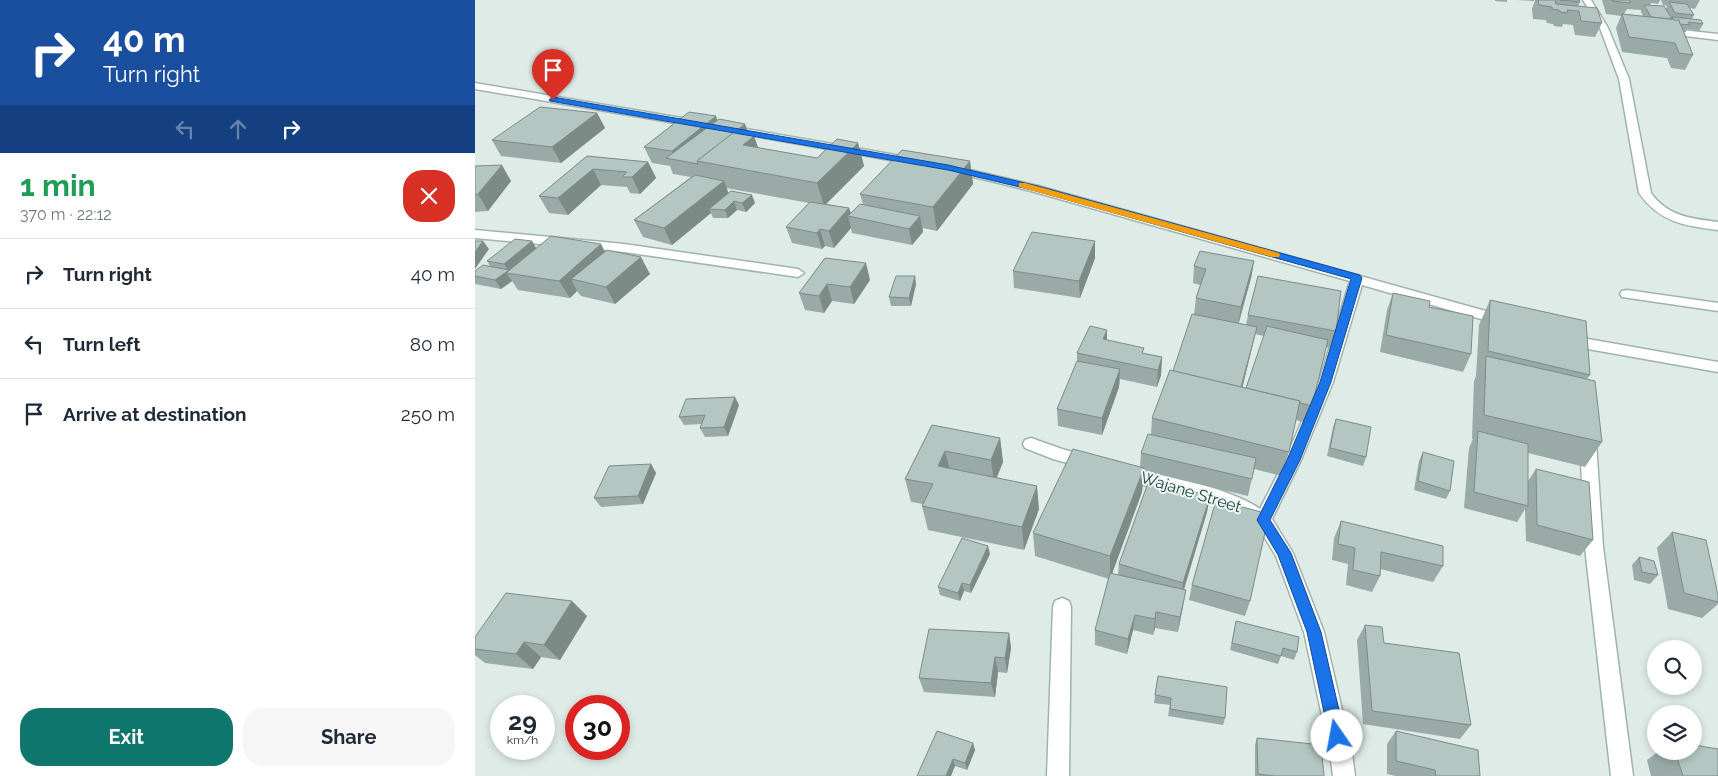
<!DOCTYPE html>
<meta charset="utf-8">
<style>
body{margin:0;font-family:Raleway,sans-serif;background:#f6f6f7;color:#1f2937;height:100vh;display:flex;flex-direction:column;font-size:19px;white-space:nowrap}
*{box-sizing:border-box;margin:0}
p{font-size:16px;color:#747a83}
.icon{flex:none;width:28px;height:28px;fill:none;stroke:currentColor;stroke-width:2;stroke-linecap:round;stroke-linejoin:round}
.map{position:relative;flex:1;overflow:hidden}
.side{display:flex;flex-direction:column;background:#fff;width:475px}
.side>*{flex:none}
.hud{background:#1a4fa0;color:#fff;overflow:hidden}
.buttons{position:absolute;left:1172px;top:640px;display:grid;gap:10px}
.buttons a{display:grid;place-items:center;width:55px;height:55px;border-radius:50%;background:#fff;box-shadow:0 2px 8px #0003;font-size:25px}
.speed{position:absolute;left:15px;top:695px;display:flex;gap:10px;font-size:25px;font-weight:700;text-align:center}
.speed>*{display:grid;place-content:center;width:65px;height:65px;border-radius:50%;background:#fff;box-shadow:0 2px 8px #0003;line-height:1}
.speed small{font-size:12px;font-weight:400}
.speed .limit{border:8px solid #d22;background:#fff;color:#111}
.pin{position:absolute;display:grid;place-items:center;width:42px;height:42px;color:#fff;margin:-51px -21px;border-radius:50% 50% 50% 0;rotate:-45deg;box-shadow:0 0 5px #0007}
.pin .icon{rotate:45deg}
.me{position:absolute;width:55px;margin:-28px;rotate:348deg;stroke-linejoin:round;filter:drop-shadow(0 0 4px #0008)}
.turn{display:flex;align-items:center;gap:18px;height:105px;padding:0 20px;font-size:22px}
.turn .icon{width:65px;height:65px;stroke-width:2.5}
.turn b{display:block;font-size:35px;line-height:42px}
.lanes{display:flex;align-items:center;height:48px;padding:0 20px;background:#0003;justify-content:center;gap:25px;direction:ltr}
.lanes .off{opacity:.35}
.round{display:grid;place-items:center;flex:none;width:52px;height:52px;border-radius:20px;background:#f6f6f7}
.overview{display:flex;align-items:center;justify-content:space-between;height:85px;padding:0 20px}
h1{font-size:30px;font-weight:700;line-height:38px;color:#1e9e55}
.primary-button{display:flex;gap:10px;margin-top:auto;padding:10px 20px}
.primary-button a{flex:1;height:58px;border-radius:20px;background:#0f766e;color:#fff;font-size:20px;font-weight:700;line-height:58px;text-align:center}
.primary-button a+a{background:#f6f6f7;color:#1f2937}
ul{padding:0;list-style:none}
li{display:flex;align-items:center;gap:15px;height:70px;padding:0 20px;border-top:1px solid #e0e1e3}
li div{flex:1}
li b{display:block;font-size:19px}
li em{font-style:normal}
main{display:flex;flex:1;min-height:0}
.map>svg:first-child{display:block}
</style>
<main>
<section class="side">
<div class="hud">
<div class="turn"><svg class="icon" aria-label="right" viewBox="0 0 24 24"><path d="M7 20v-9h11M14 6l5 5-5 5"/></svg><div><b>40 m</b>Turn right</div></div>
<div class="lanes"><svg class="icon off" aria-label="left" viewBox="0 0 24 24"><path d="M17 20v-9H6M10 6l-5 5 5 5"/></svg><svg class="icon off" aria-label="ahead" viewBox="0 0 24 24"><path d="M12 20V5M6 11l6-6 6 6"/></svg><svg class="icon" aria-label="right" viewBox="0 0 24 24"><path d="M7 20v-9h11M14 6l5 5-5 5"/></svg></div>
</div>
<div class="overview"><div><h1>1 min</h1><p>370 m · 22:12</p></div><a class="round" style="background:#d93025;color:#fff"><svg class="icon" aria-label="close" viewBox="0 0 24 24"><path d="M6 6l12 12M18 6L6 18"/></svg></a></div>
<ul>
<li><svg class="icon" aria-label="right" viewBox="0 0 24 24"><path d="M7 20v-9h11M14 6l5 5-5 5"/></svg><div><b>Turn right</b></div><em>40 m</em></li>
<li><svg class="icon" aria-label="left" viewBox="0 0 24 24"><path d="M17 20v-9H6M10 6l-5 5 5 5"/></svg><div><b>Turn left</b></div><em>80 m</em></li>
<li><svg class="icon" aria-label="arrive" viewBox="0 0 24 24"><path d="M6 21V4h12l-3 4 3 4H6"/></svg><div><b>Arrive at destination</b></div><em>250 m</em></li>
</ul>
<div class="primary-button"><a>Exit</a><a>Share</a></div>
</section>
<div class="map">
<svg width="1243" height="776" viewBox="0 0 1243 776">
<rect width="100%" height="100%" fill="#deebe7"/>
<g fill="none" stroke-linecap="round" stroke-linejoin="round">
<defs>
<g id="minor">
<path d="M1108,0H1116L1133,28L1154,79L1176,193C1192,216 1217,219 1243,222V230C1210,226 1184,222 1164,193L1144,79L1125,28Z"/>
<path d="M1197,29L1243,34V40L1194,34L1193,32Z"/>
<path d="M0,83L224,121L229,124L224,127L0,89Z"/>
<path d="M254,126L438,158L443,161L438,164L250,131L249,129L250,127Z"/>
<path d="M478,166L563,186L1032,317L1034,320L1032,323L1027,325L887,285L858,382L826,460L797,519L818,553L849,632L877,753L880,776H858L855,753L829,632L801,556L782,525L762,511L741,504L650,480L644,478L642,473L644,468L650,466C688,476 754,487 785,509L810,460L844,382L875,281L556,191L474,171L472,169Z"/>
<path d="M0,230L149,244L323,269L329,273L323,277L149,252L0,238Z"/>
<path d="M1152,290L1243,303V311L1147,297L1145,294L1147,291Z"/>
<path d="M1095,334L1113,339L1243,362V372L1113,349L1090,342L1088,339L1090,336Z"/>
<path d="M1113,436L1119,438L1121,442L1128,547L1158,776H1136L1110,547L1105,442L1107,438Z"/>
<path d="M556,438L587,449L620,458L622,463L620,468L614,469L578,459L550,448L548,444L550,440Z"/>
<path d="M587,598L594,601L596,607L594,776H572L578,607L580,601Z"/>
</g>
</defs>
<use href="#minor" stroke="#a0b3af" stroke-width="3"/>
<use href="#minor" fill="#fff" fill-rule="evenodd"/>
</g>
<g fill="#9aaaa6" fill-rule="evenodd">
<path d="M1020,0H1032V2L1020,1Z"/>
<path d="M1042,0H1059V1Z"/>
<path d="M1060,0H1104L1105,2L1103,6L1127,23L1120,37L1100,35L1098,25L1088,24L1087,27L1079,26L1078,24L1072,23L1071,20L1058,19L1057,9Z"/>
<path d="M1127,0H1185L1183,4L1176,3L1175,5L1191,9L1192,6L1188,5L1186,0H1225L1220,9L1215,8L1219,15L1217,19L1228,24L1224,31L1212,29L1211,32H1209L1218,55L1210,70L1196,68L1192,58L1147,52L1141,28L1146,16L1131,14ZM1152,9L1166,10V12L1168,16L1149,14Z"/>
<path d="M122,113L130,128L86,163L26,156L17,140Z"/>
<path d="M242,120L270,124L274,135L283,148L342,158L383,143L389,166L351,204L374,208L376,214L388,204L385,194L495,161L498,184L462,231L448,228V232L437,245L377,233L376,228L359,248L350,246L347,249L317,243L311,227L334,203L251,188L253,193L280,203L271,212L262,210L253,218H238L236,213L197,245L168,237L159,220L216,177L198,174L195,166L177,163L169,147Z"/>
<path d="M112,156L173,162L181,178L165,194L155,193L152,187L126,185L93,215L74,213L64,196Z"/>
<path d="M0,166L36,181L13,211L0,212Z"/>
<path d="M57,241L61,248L130,251L175,274L140,304L106,296L102,291L95,298L43,290L37,281L26,289L0,284V271L15,266L12,261Z"/>
<path d="M620,241V258L605,298L539,288L538,271Z"/>
<path d="M350,258L395,280L379,304L357,301L349,313L330,310L324,293Z"/>
<path d="M779,261L776,278L764,323L771,325L773,315L861,331L856,348L851,347L832,423L821,420L814,452L807,476L779,469L773,496L669,471L667,492L637,574L643,575L644,564L735,496L732,512L709,590L708,606L703,632L680,628L678,635L658,630L652,654L620,645V630L634,579L560,556L558,533L665,468L666,453L676,434L677,418L698,371L719,315L721,298L725,285L718,283L719,266ZM780,334L789,336L771,388L767,387Z"/>
<path d="M441,284L436,306H416L414,297Z"/>
<path d="M918,293L954,307L996,354L988,372L905,352L912,310Z"/>
<path d="M1015,300L1115,375L1112,379L1127,442L1110,467L1053,453V481L1061,469L1118,540L1105,556L1051,541L1050,509L1042,522L989,508L994,448L998,439H997L999,381L1001,376L1004,325Z"/>
<path d="M632,330V340L669,354L687,357L686,375L682,387L645,379L644,387L627,435L583,426L582,409L602,361V353Z"/>
<path d="M264,405L253,436L230,437L225,428L226,424L209,425L204,417Z"/>
<path d="M861,419L891,457L888,466L852,456L858,427Z"/>
<path d="M457,425L525,438L528,462L522,478L564,509L549,550L453,530L447,506L448,504L436,502L430,479Z"/>
<path d="M948,452L975,491L971,499L939,490L944,461Z"/>
<path d="M176,464L181,473L168,504L126,507L119,498Z"/>
<path d="M866,521L968,566L958,582L905,569V576L897,592L871,585L873,564L857,560L859,538Z"/>
<path d="M1197,532L1243,595V604L1227,618L1193,609L1182,548Z"/>
<path d="M515,554L496,593L489,591L485,601L465,595L463,587Z"/>
<path d="M1164,557L1183,575L1175,584L1159,580L1157,565Z"/>
<path d="M717,585L775,601L770,616L714,600Z"/>
<path d="M112,616L85,660L66,657L58,669L10,663L0,655V637Z"/>
<path d="M761,621L822,652L819,660L806,656L803,664L755,650Z"/>
<path d="M890,625L996,725L985,739L888,724L882,640Z"/>
<path d="M534,633L536,648L532,673L523,672L520,697L449,692L444,678Z"/>
<path d="M683,676L750,718L748,725L693,716L695,705L679,703Z"/>
<path d="M921,731L1005,776H921L912,774V744Z"/>
<path d="M782,738L849,776H780V745Z"/>
<path d="M498,743L500,750L492,770L480,766L442,776Z"/>
<path d="M1184,751H1219L1243,776H1176L1172,760Z"/>
</g>
<g fill="#7d8b87">
<path d="M122,113L130,128L86,163L77,147Z"/>
<path d="M241,116L246,132L201,160L197,151Z"/>
<path d="M270,124L275,139L279,136L287,158L255,135Z"/>
<path d="M383,143L389,166L349,206L342,183Z"/>
<path d="M495,161L498,184L462,231L458,207Z"/>
<path d="M173,162L181,178L165,194L157,177Z"/>
<path d="M27,165L36,181L13,211L3,194Z"/>
<path d="M118,169L126,185L93,215L83,198Z"/>
<path d="M249,181L255,197L234,209L236,213L197,245L189,228Z"/>
<path d="M277,195L280,203L271,212L267,203Z"/>
<path d="M259,201L262,210L253,218L250,210Z"/>
<path d="M374,208L377,217L373,216L376,228L359,248L354,231Z"/>
<path d="M445,216L448,232L437,245L434,229Z"/>
<path d="M345,229L350,246L347,249L342,233Z"/>
<path d="M8,241L14,249L0,269V252Z"/>
<path d="M57,241L62,250L31,273L37,281L26,289L20,280L33,270L29,264Z"/>
<path d="M620,241V258L605,298L604,281Z"/>
<path d="M126,244L135,261L96,279L102,291L95,298L84,281Z"/>
<path d="M166,257L175,274L140,304L131,287Z"/>
<path d="M779,261L776,278L763,324L766,307Z"/>
<path d="M391,263L395,280L379,304L375,287Z"/>
<path d="M440,276L441,284L436,306L434,298Z"/>
<path d="M352,284L357,301L349,313L344,296Z"/>
<path d="M782,327L778,344L763,406L766,389Z"/>
<path d="M632,330V347L628,339Z"/>
<path d="M687,357L686,375L682,387L683,370Z"/>
<path d="M645,369L644,387L627,435V418Z"/>
<path d="M260,397L264,405L253,436L249,427Z"/>
<path d="M525,438L528,462L519,483L516,460Z"/>
<path d="M470,451L476,475L463,466Z"/>
<path d="M176,464L181,473L168,504L163,496Z"/>
<path d="M669,468L667,492L635,579V556Z"/>
<path d="M562,486L564,509L549,550L547,527Z"/>
<path d="M735,496L732,512L706,598L708,583Z"/>
<path d="M513,546L515,554L496,593L495,585Z"/>
<path d="M487,583L489,591L485,601L483,593Z"/>
<path d="M711,590L708,606L703,632L705,617Z"/>
<path d="M97,601L112,616L85,660L69,645Z"/>
<path d="M681,612L680,628L678,635L680,619Z"/>
<path d="M660,615L658,630L652,654L653,639Z"/>
<path d="M534,633L536,648L532,673L530,658Z"/>
<path d="M49,642L66,657L58,669L41,654Z"/>
<path d="M520,657L523,672L520,697L516,683Z"/>
<path d="M498,743L500,750L492,770L490,763Z"/>
<path d="M478,759L480,766L476,776H471Z"/>
</g>
<g fill="#b3c6c1" stroke="#7d8b87">
<path d="M1063,0H1080L1081,4L1122,8L1127,23L1106,21L1104,11L1092,10L1093,13L1085,12L1084,10L1077,9V7L1064,5Z"/>
<path d="M1085,0H1104L1105,2Z"/>
<path d="M1137,0H1154L1155,3L1137,1Z"/>
<path d="M1194,2L1212,4L1219,15L1200,13Z"/>
<path d="M1169,5L1189,6L1197,19L1176,17Z"/>
<path d="M1147,14L1204,20L1218,55L1204,53L1200,43L1154,37Z"/>
<path d="M1197,17L1226,20L1228,24L1213,22L1215,25L1205,24L1204,20H1199Z"/>
<path d="M65,107L122,113L77,147L17,140Z"/>
<path d="M214,112L241,116L197,151L169,147Z"/>
<path d="M244,119L270,124L222,161L223,164L191,158Z"/>
<path d="M259,132L279,136L268,145L342,158L362,139L383,143L342,183L222,161Z"/>
<path d="M427,150L495,161L458,207L385,194Z"/>
<path d="M112,156L173,162L157,177H147L152,172L118,169L83,198L64,196Z"/>
<path d="M27,165L3,194L0,195V166Z"/>
<path d="M220,175L249,181L189,228L159,220Z"/>
<path d="M256,191L277,195L267,203L259,201L250,210L234,209Z"/>
<path d="M335,202L374,208L354,231L345,229L342,233L311,227Z"/>
<path d="M385,204L445,216L434,229L373,216Z"/>
<path d="M557,232L620,241L604,281L538,271Z"/>
<path d="M76,236L126,244L84,281L31,273Z"/>
<path d="M40,239L57,241L29,264L12,261Z"/>
<path d="M0,241H8L0,252Z"/>
<path d="M132,250L166,257L131,287L96,279Z"/>
<path d="M725,251L779,261L766,307L721,298L731,269L719,266Z"/>
<path d="M350,258L391,263L375,287L352,284L344,296L324,293Z"/>
<path d="M8,265L34,270L20,280L0,276V271Z"/>
<path d="M421,276H440L434,298L414,297Z"/>
<path d="M783,276L866,291L861,331L773,315Z"/>
<path d="M918,293L955,301L954,307L998,316L996,354L911,335Z"/>
<path d="M1015,300L1111,321L1115,375L1013,351Z"/>
<path d="M717,314L782,327L766,387L698,371Z"/>
<path d="M615,326L632,330L628,339L669,348L667,353L687,357L683,370L602,353Z"/>
<path d="M792,326L853,340L837,406L825,403V401L771,388Z"/>
<path d="M1011,356L1120,381L1127,442L1009,415Z"/>
<path d="M602,361L645,369L627,418L582,409Z"/>
<path d="M695,370L825,401L814,452L677,418Z"/>
<path d="M260,397L249,427L225,428L230,415L204,417L211,399Z"/>
<path d="M861,419L896,427L891,457L855,448Z"/>
<path d="M457,425L525,438L516,460L470,451L463,466L562,486L547,527L447,506L458,484L430,479Z"/>
<path d="M1003,431L1053,444V506L999,492Z"/>
<path d="M673,434L781,458L777,479L666,453Z"/>
<path d="M598,449L669,468L635,556L558,533Z"/>
<path d="M948,452L979,461L975,491L943,481Z"/>
<path d="M176,464L163,496L119,498L134,466Z"/>
<path d="M1061,469L1114,482L1118,540L1062,525Z"/>
<path d="M674,480L735,496L708,583L644,564Z"/>
<path d="M741,500L794,514L775,601L717,585Z"/>
<path d="M866,521L968,546V566L906,552L905,576L878,570L880,548L863,544Z"/>
<path d="M1197,532L1231,540L1243,595V602L1209,593Z"/>
<path d="M487,538L513,546L495,585L487,583L483,593L463,587Z"/>
<path d="M1164,557L1179,561L1183,575L1167,572Z"/>
<path d="M635,573L711,590L705,617L681,612L680,619L660,615L653,639L620,630Z"/>
<path d="M31,593L97,601L69,645L49,642L41,654L0,649V637Z"/>
<path d="M761,621L824,637L822,652L808,648L806,656L757,643Z"/>
<path d="M890,625L907,627L909,643L984,653L996,725L897,711Z"/>
<path d="M454,629L534,633L530,658L520,657L516,683L444,678Z"/>
<path d="M683,676L752,687L750,718L695,709L696,698L680,695Z"/>
<path d="M462,731L498,743L490,763L478,759L471,776H442Z"/>
<path d="M921,731L1003,750L1005,776H961L960,770L921,761Z"/>
<path d="M782,738L846,745L849,776H799L783,774Z"/>
<path d="M1219,745L1243,749V776H1208L1200,751H1219Z"/>
</g>
<path fill="#1a73e8" stroke="#114b97" d="M78,97L473,165L563,186L885,275L887,278L856,382L825,460L795,520L816,553L846,632L870,736L867,742L862,744L856,742L854,736L832,632L803,555L782,520L812,460L845,382L876,279L557,190L473,170L75,101L74,100Z"/>
<path fill="#f59e0b" d="M544,183H550L804,253L805,255L804,257H797L544,187Z"/>
<g text-anchor="middle" dominant-baseline="central" stroke-width="4" stroke-linejoin="round" paint-order="stroke">
<g font-size="16" fill="#1d3d39" stroke="#eef8f4">
<text transform="translate(716 492) rotate(17)">Wajane Street</text>
</g>
</g>
</svg>
<div class="buttons">
<a><svg class="icon" aria-label="search" viewBox="0 0 24 24"><circle cx="10" cy="10" r="6"/><path d="M15 15l6 6"/></svg></a>
<a><svg class="icon" aria-label="layers" viewBox="0 0 24 24"><path d="M12 4l9 5-9 5-9-5zM3 14l9 5 9-5"/></svg></a>
</div>
<div class="speed"><div>29<small>km/h</small></div><div class="limit">30</div></div>
<div class="pin" style="left:78px;top:100px;background:#d93025"><svg class="icon" aria-label="arrive" viewBox="0 0 24 24"><path d="M6 21V4h12l-3 4 3 4H6"/></svg></div>
<svg class="me" style="left:862px;top:736px" viewBox="-20 -20 40 40"><circle r="19" fill="#fff"/><path d="M0-13L10 11 0 6-10 11z" fill="#1a73e8"/></svg>
</div>
</main>
